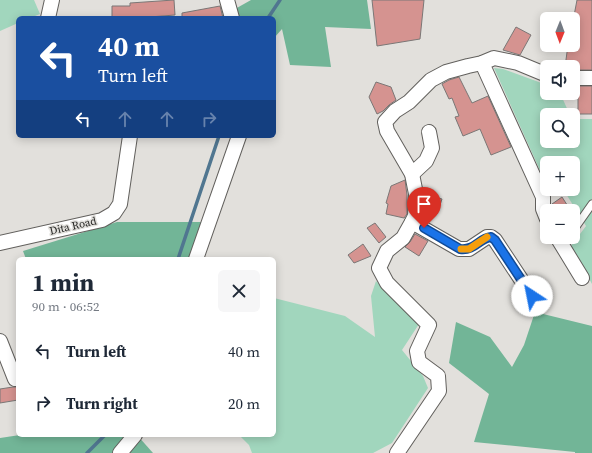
<!DOCTYPE html>
<meta charset="utf-8">
<style>
body{margin:0;font-family:"Source Serif 4",serif;background:#f6f6f7;color:#1f2937;height:100vh;display:flex;flex-direction:column;font-size:15px;white-space:nowrap}
*{box-sizing:border-box;margin:0}
p{font-size:13px;color:#747a83}
.icon{flex:none;width:22px;height:22px;fill:none;stroke:currentColor;stroke-width:2;stroke-linecap:round;stroke-linejoin:round}
.map{position:relative;flex:1;overflow:hidden}
.sheet{position:absolute;left:16px;top:257px;width:260px;height:180px;display:flex;flex-direction:column;background:#fff;border-radius:6px;box-shadow:0 2px 10px #0003}
.sheet>*{flex:none}
.banner{position:absolute;left:16px;top:16px;width:260px;height:122px;border-radius:6px;box-shadow:0 2px 10px #0003;background:#1a4fa0;color:#fff;overflow:hidden}
.needle{width:26px;rotate:181deg}
.controls{position:absolute;left:540px;top:12px;display:grid;gap:8px}
.controls a{display:grid;place-items:center;width:40px;height:40px;border-radius:6px;background:#fff;box-shadow:0 2px 10px #0003;font-size:20px}
.pin{position:absolute;display:grid;place-items:center;width:34px;height:34px;color:#fff;margin:-41px -17px;border-radius:50% 50% 50% 0;rotate:-45deg;box-shadow:0 0 4px #0007}
.pin .icon{rotate:45deg}
.me{position:absolute;width:44px;margin:-22px;rotate:326deg;stroke-linejoin:round;filter:drop-shadow(0 0 3px #0008)}
.turn{display:flex;align-items:center;gap:14px;height:84px;padding:0 16px;font-size:18px}
.turn .icon{width:52px;height:52px;stroke-width:2.5}
.turn b{display:block;font-size:28px;line-height:34px}
.lanes{display:flex;align-items:center;height:38px;padding:0 16px;background:#0003;justify-content:center;gap:20px;direction:ltr}
.lanes .off{opacity:.35}
.round{display:grid;place-items:center;flex:none;width:42px;height:42px;border-radius:6px;background:#f6f6f7}
.summary{display:flex;align-items:center;justify-content:space-between;height:68px;padding:0 16px}
h1{font-size:24px;font-weight:700;line-height:30px}
ul{padding:0;list-style:none}
li{display:flex;align-items:center;gap:12px;height:52px;padding:0 16px}
li div{flex:1}
li b{display:block;font-size:15px}
li em{font-style:normal}
.map>svg:first-child{display:block}
</style>
<div class="map">
<svg width="592" height="453" viewBox="0 0 592 453">
<rect width="100%" height="100%" fill="#e2e0dc"/>
<g fill="#a1d6bd">
<path d="M0,0H34L40,14L30,18H18V23L0,31Z"/>
<path d="M494,68L503,69L547,85V93H560L570,115H547V141H573V119H592V284L571,246L586,226L563,189H573V163H547V186Z"/>
<path d="M376,281L419,324L402,350L423,376L428,388L392,443L373,453H252L249,445L239,435H274V298L345,316L375,337L371,296Z"/>
</g>
<g fill="#72b597">
<path d="M251,0H367L371,29L325,27L331,67L290,65L282,29L274,38V18H238L235,9Z"/>
<path d="M117,222H201L189,259H26L23,251Z"/>
<path d="M535,312L592,326V453H575V452L474,442L489,394L449,363L456,322L490,337L512,367L524,345Z"/>
<path d="M20,435H137L153,453H0V438Z"/>
</g>
<g fill="none" stroke-linecap="round" stroke-linejoin="round">
<g stroke="#507690" stroke-width="3.5">
<path d="M268,18L280,0"/>
<path d="M178,259L219,136"/>
<path d="M87,453L105,435"/>
</g>
</g>
<g fill="#d59390" stroke="#7b7776">
<path d="M174,0L175,15L137,18H112V6H130V3Z"/>
<path d="M372,0H424L420,39L377,46Z"/>
<path d="M577,0H592V70H573V67H565L568,45H573V21Z"/>
<path d="M220,6L223,18H182V13Z"/>
<path d="M516,27L531,35L520,55L503,50Z"/>
<path d="M459,77L472,103L488,96L511,147L491,155L480,129L463,136L455,117L459,116L452,98L449,99L442,84L449,80Z"/>
<path d="M376,82L391,87L396,100L389,105L383,111L377,114L369,97Z"/>
<rect x="578" y="86" width="14" height="28"/>
<path d="M405,180L407,195V214L404,218L386,214L388,204L386,203L391,186Z"/>
<path d="M424,194L442,199L437,214L424,210Z"/>
<path d="M562,197L571,211H553L552,204Z"/>
<path d="M375,223L386,237L379,243L367,228Z"/>
<path d="M415,234L428,241L419,256L405,247L410,242Z"/>
<path d="M363,244L371,256L354,263L348,255Z"/>
<path d="M13,387H18V400L0,403V389Z"/>
</g>
<g fill="none" stroke-linecap="round" stroke-linejoin="round">
<defs>
<path id="lane" d="M573,231L592,204"/>
<g id="street">
<path d="M227,0L232,18"/>
<path d="M48,18L52,0"/>
<path d="M482,63L543,197V209L547,219"/>
<path d="M573,78H592"/>
<path d="M412,174L426,161L432,148L429,132"/>
<path d="M412,222L459,249H469L487,237H491L495,240L532,296"/>
<path d="M557,237L582,278"/>
<path d="M0,243L102,220L114,213L120,204L130,136"/>
<path d="M196,259L239,136"/>
<path d="M0,341L15,379"/>
<path d="M120,453L135,435"/>
<path d="M397,453L439,391L438,376L419,362L417,351L429,325L387,283L379,268L387,251L403,238L412,222L415,216L416,194L412,174L387,131L385,122L395,111L409,102L431,80L446,72L468,66L482,63L494,58L518,63L547,75"/>
</g>
</defs>
<use href="#lane" stroke="#62605d" stroke-width="9"/>
<use href="#street" stroke="#62605d" stroke-width="16"/>
<use href="#lane" stroke="#fff" stroke-width="7"/>
<use href="#street" stroke="#fff" stroke-width="14"/>
</g>
<g fill="none" stroke-linecap="round" stroke-linejoin="round">
<defs>
<path id="route" d="M424,228L460,249C475,251 479,238 491,237L495,240L532,296"/>
</defs>
<use href="#route" stroke="#114b97" stroke-width="10"/>
<use href="#route" stroke="#1a73e8" stroke-width="7"/>
<path stroke="#f59e0b" stroke-width="7" d="M461,249H469L487,237"/>
</g>
<g text-anchor="middle" dominant-baseline="central" stroke-width="3" stroke-linejoin="round" paint-order="stroke">
<g font-size="11" fill="#252523" stroke="#e2e0dc">
<text transform="translate(73 226) rotate(-13)">Dita Road</text>
</g>
</g>
</svg>
<div class="controls">
<a><svg class="needle" viewBox="-14 -14 28 28"><path d="M0-13l5 13h-10z" fill="#e53935"/><path d="M0 13l5-13h-10z" fill="#747a83"/></svg></a>
<a><svg class="icon" aria-label="sound" viewBox="0 0 24 24"><path d="M4 9h4l5-4v14l-5-4H4zM17 9q2 3 0 6"/></svg></a>
<a><svg class="icon" aria-label="search" viewBox="0 0 24 24"><circle cx="10" cy="10" r="6"/><path d="M15 15l6 6"/></svg></a>
<a>+</a>
<a>−</a>
</div>
<div class="pin" style="left:424px;top:228px;background:#d93025"><svg class="icon" aria-label="arrive" viewBox="0 0 24 24"><path d="M6 21V4h12l-3 4 3 4H6"/></svg></div>
<svg class="me" style="left:532px;top:296px" viewBox="-20 -20 40 40"><circle r="19" fill="#fff"/><path d="M0-13L10 11 0 6-10 11z" fill="#1a73e8"/></svg>
<div class="banner">
<div class="turn"><svg class="icon" aria-label="left" viewBox="0 0 24 24"><path d="M17 20v-9H6M10 6l-5 5 5 5"/></svg><div><b>40 m</b>Turn left</div></div>
<div class="lanes"><svg class="icon" aria-label="left" viewBox="0 0 24 24"><path d="M17 20v-9H6M10 6l-5 5 5 5"/></svg><svg class="icon off" aria-label="ahead" viewBox="0 0 24 24"><path d="M12 20V5M6 11l6-6 6 6"/></svg><svg class="icon off" aria-label="ahead" viewBox="0 0 24 24"><path d="M12 20V5M6 11l6-6 6 6"/></svg><svg class="icon off" aria-label="right" viewBox="0 0 24 24"><path d="M7 20v-9h11M14 6l5 5-5 5"/></svg></div>
</div>
<section class="sheet">
<div class="summary"><div><h1>1 min</h1><p>90 m · 06:52</p></div><a class="round"><svg class="icon" aria-label="close" viewBox="0 0 24 24"><path d="M6 6l12 12M18 6L6 18"/></svg></a></div>
<ul>
<li><svg class="icon" aria-label="left" viewBox="0 0 24 24"><path d="M17 20v-9H6M10 6l-5 5 5 5"/></svg><div><b>Turn left</b></div><em>40 m</em></li>
<li><svg class="icon" aria-label="right" viewBox="0 0 24 24"><path d="M7 20v-9h11M14 6l5 5-5 5"/></svg><div><b>Turn right</b></div><em>20 m</em></li>
</ul>
</section>
</div>
